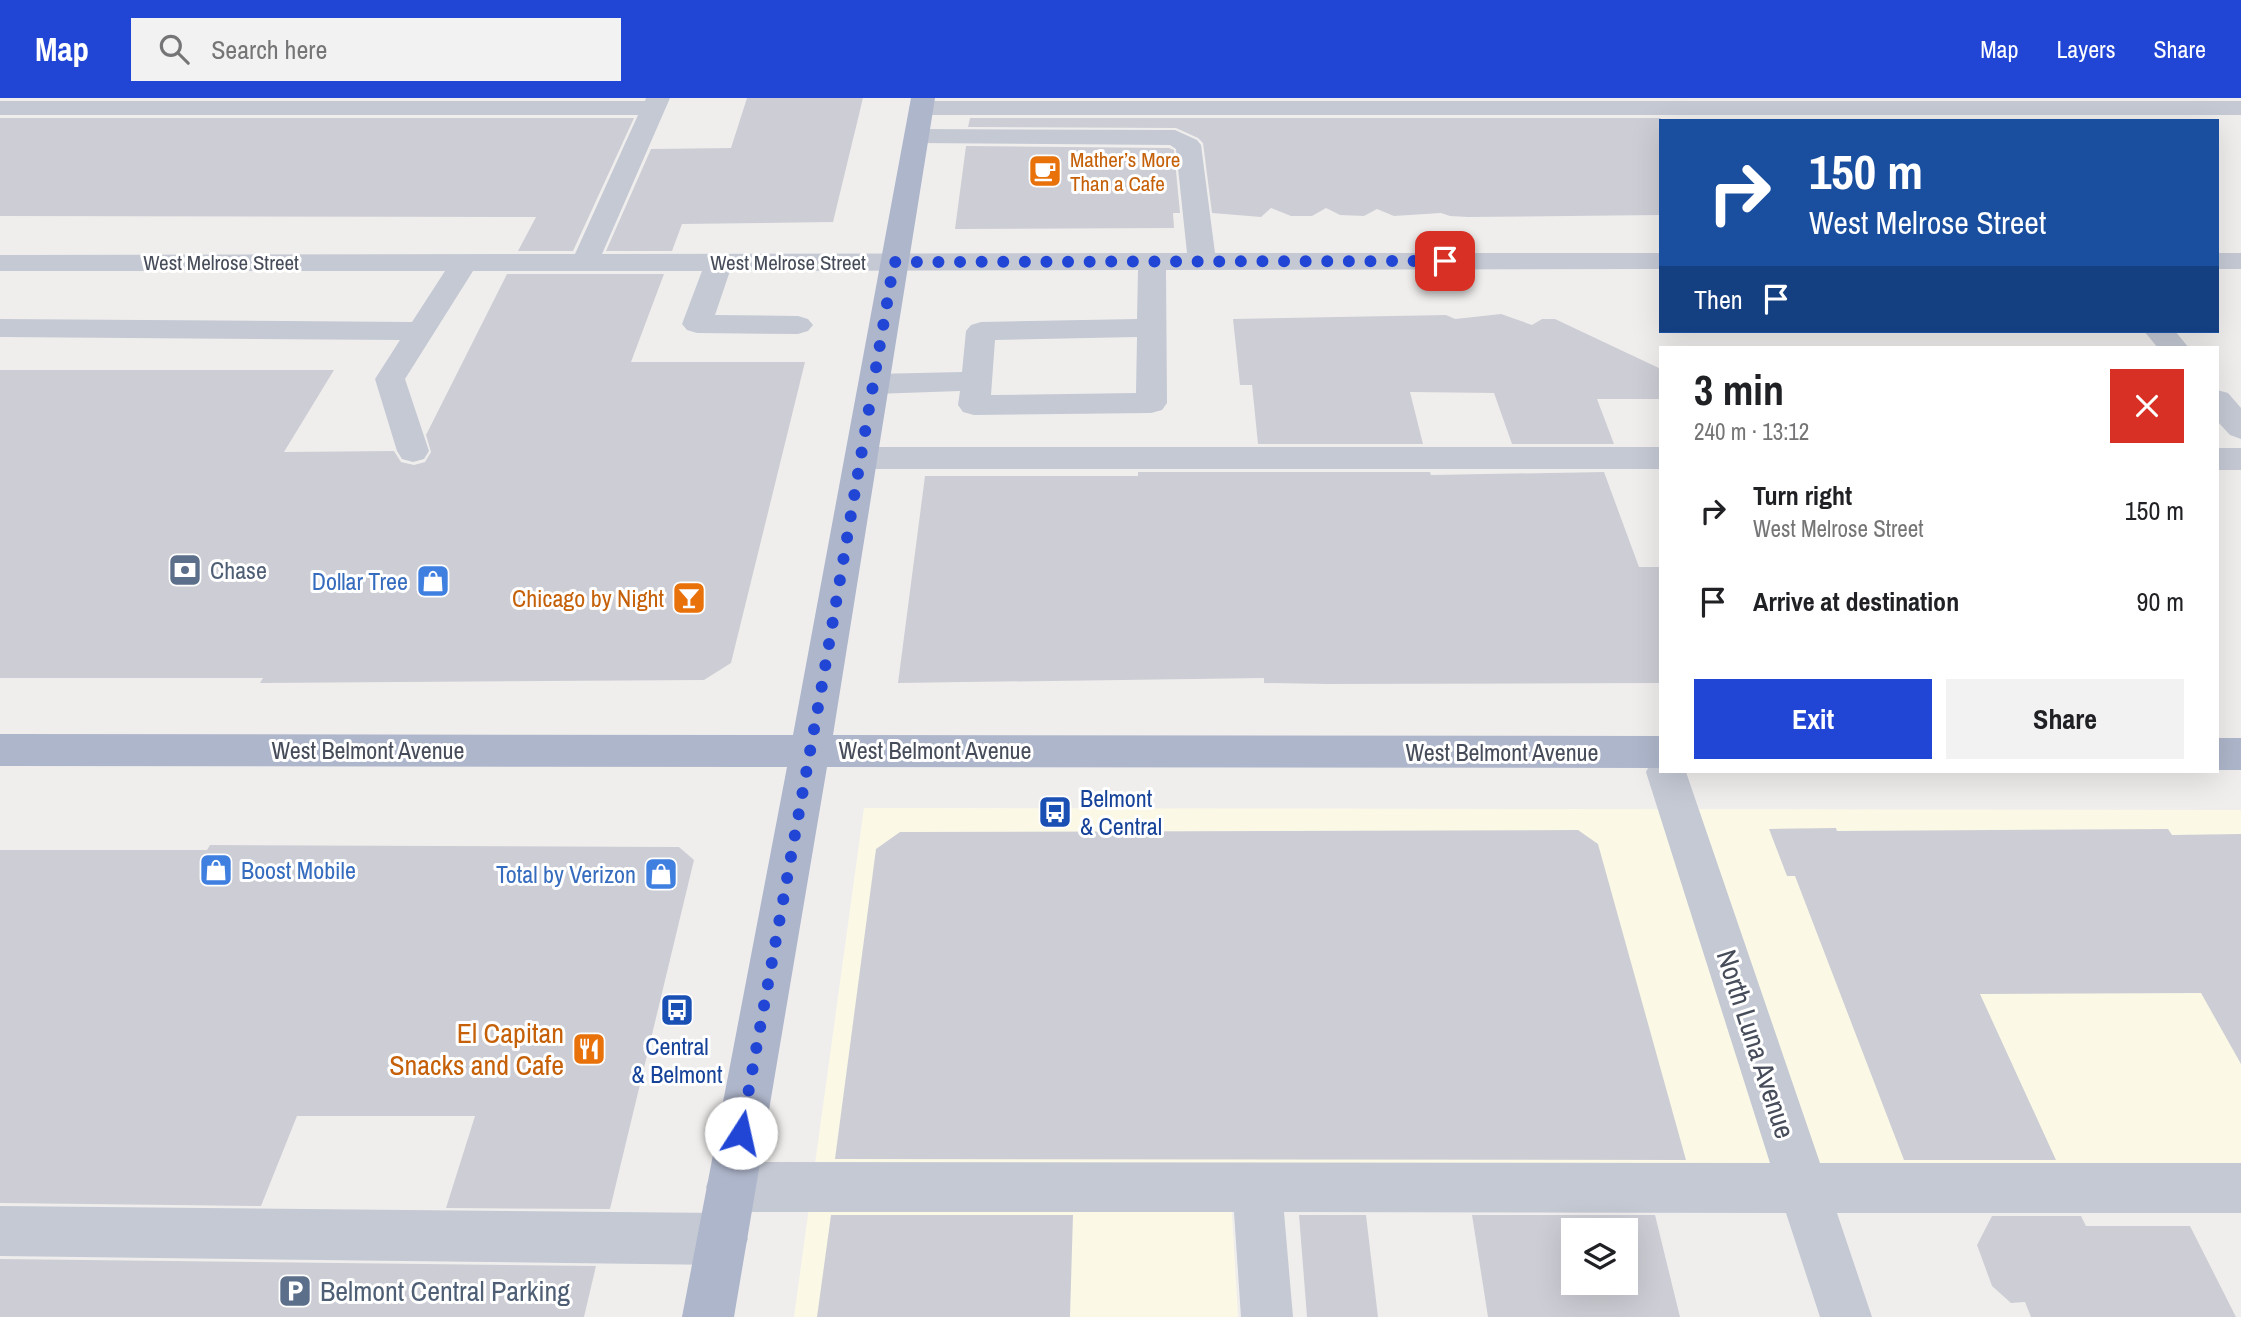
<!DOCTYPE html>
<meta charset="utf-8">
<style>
body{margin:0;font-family:"Archivo Narrow",sans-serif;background:#f2f2f2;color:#202124;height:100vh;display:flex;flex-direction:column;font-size:26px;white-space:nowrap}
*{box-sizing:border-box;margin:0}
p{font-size:23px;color:#757577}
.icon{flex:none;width:38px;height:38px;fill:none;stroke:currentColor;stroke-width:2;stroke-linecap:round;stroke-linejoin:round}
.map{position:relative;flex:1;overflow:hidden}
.drawer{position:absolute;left:1659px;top:248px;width:560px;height:427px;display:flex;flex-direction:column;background:#fff;border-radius:0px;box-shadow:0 7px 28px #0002}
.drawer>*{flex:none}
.top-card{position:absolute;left:1659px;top:21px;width:560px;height:214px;border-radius:0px;box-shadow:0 7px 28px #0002;background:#1a4fa0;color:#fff;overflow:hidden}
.tools{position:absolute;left:1561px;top:1120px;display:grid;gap:14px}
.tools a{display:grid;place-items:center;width:77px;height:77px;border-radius:0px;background:#fff;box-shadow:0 7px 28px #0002;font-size:35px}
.pin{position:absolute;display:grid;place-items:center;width:60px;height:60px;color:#fff;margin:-30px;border-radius:14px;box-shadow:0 4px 10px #0006}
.me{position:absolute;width:77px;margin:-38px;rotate:10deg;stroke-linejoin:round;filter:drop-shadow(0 0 5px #0008)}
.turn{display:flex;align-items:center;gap:24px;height:147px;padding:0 35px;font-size:32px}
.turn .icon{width:91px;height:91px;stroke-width:2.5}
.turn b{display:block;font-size:49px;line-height:60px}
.then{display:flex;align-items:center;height:66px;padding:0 35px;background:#0003;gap:14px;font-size:26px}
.round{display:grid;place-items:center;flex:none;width:74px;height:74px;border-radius:0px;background:#f2f2f2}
.headline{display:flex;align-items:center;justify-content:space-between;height:119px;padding:0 35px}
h1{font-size:42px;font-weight:700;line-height:52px}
.action{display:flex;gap:14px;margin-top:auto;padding:14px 35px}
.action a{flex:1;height:80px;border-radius:0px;background:#2146d6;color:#fff;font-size:28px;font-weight:700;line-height:80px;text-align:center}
.action a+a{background:#f2f2f2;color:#202124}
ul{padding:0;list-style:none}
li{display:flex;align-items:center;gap:21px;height:91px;padding:0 35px}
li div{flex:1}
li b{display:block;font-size:26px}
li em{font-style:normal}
header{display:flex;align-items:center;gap:42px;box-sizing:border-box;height:98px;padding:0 35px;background:#2146d6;color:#fff}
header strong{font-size:33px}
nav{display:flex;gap:38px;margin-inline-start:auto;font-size:24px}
.search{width:490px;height:63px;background:#f2f2f2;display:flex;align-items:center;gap:18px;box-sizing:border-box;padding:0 24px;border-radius:0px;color:#757577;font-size:26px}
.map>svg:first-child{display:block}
</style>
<header>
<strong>Map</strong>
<div class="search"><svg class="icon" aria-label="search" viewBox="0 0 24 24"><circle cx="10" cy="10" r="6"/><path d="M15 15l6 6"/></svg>Search here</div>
<nav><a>Map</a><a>Layers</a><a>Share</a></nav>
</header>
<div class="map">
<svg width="2241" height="1219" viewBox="0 0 2241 1219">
<rect width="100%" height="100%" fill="#f0eeed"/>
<path fill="#fbf9e6" d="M864,710L2241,712V1097L1231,1101L1238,1219H794Z"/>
<g fill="#cdced5" fill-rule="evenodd">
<path d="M747,0H863L833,124L682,126L672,153H606L651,51L731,50Z"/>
<path d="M0,20H634L573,153H518L536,119L0,118Z"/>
<path d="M970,20H1661V117L1468,119L1450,118L1441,115L1394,118L1377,111L1364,118L1340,117L1326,110L1312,118H1291L1271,110L1261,119L1212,115L1203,45L1198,40L1176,30L968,29Z"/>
<path d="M966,48L1169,50L1174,52L1180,115H1173L1174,130L955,131Z"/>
<path d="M507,176H664L631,264H805L731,565L704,582L260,585L263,580H0V272H334L284,354L394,353L401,364L414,367L425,364L431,354L426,337Z"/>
<path d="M1501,216L1532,227L1542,221H1555L1661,271V301H1597L1614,346H1512L1494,295L1410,294L1423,346H1258L1252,287H1240L1233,221L1446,217L1455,221Z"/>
<path d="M1138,374H1430L1431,377L1604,374L1639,469H1661V585L1327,586L1264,585V580L898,585L925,378H1138Z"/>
<path d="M1836,730L1837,733L2168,731L2172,737L2241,736V966L2201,895L1980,896L2056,1062H1904L1795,778H1787L1769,731Z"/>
<path d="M1578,732L1598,746L1686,1062L835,1061L876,751L900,734Z"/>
<path d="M210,747L679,749L694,762L610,1111L446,1110L475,1018H297L261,1108L0,1105V752H207Z"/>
<path d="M831,1117H1073L1070,1219H817Z"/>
<path d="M1299,1117H1366L1378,1219H1307Z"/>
<path d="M1472,1117H1655L1680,1219H1488ZM1573,1132H1626V1185H1573Z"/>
<path d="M1992,1118H2081L2086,1128H2190L2236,1219H2031L2025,1204L2011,1205L1992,1188L1977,1147Z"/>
<path d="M0,1161L596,1168L584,1219H0Z"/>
</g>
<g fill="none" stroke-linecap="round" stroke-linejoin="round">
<g fill="#c4c9d4" fill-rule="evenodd">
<path d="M646,0H670L602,156L1187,155L1176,51L1170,47L916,45L907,43L904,38L907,33L916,31L1175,32L1197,42L1201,47L1215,155H1661V171L1166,172L1167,305L1162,312L1151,315L974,317L963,314L958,307L960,293L874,296L863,293L859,286L863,279L874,276L962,274L966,233L971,227L981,224L1137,221L1138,172L730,173L715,217L798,218L808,221L813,227L808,233L798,236L697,235L687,232L682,226L702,173H473L405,281L429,353L424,361L413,364L402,361L397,353L375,281L400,242L0,239V221L412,224L445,173H0V157L575,156L638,17H0V3H645ZM1137,239L1136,295L991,297L995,242Z"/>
<path d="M921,3H2241V17H921L912,15L909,10L912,5Z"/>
<rect x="2217" y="155" width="24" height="16"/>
<path d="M2144,233H2175L2189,250H2158Z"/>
<path d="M2217,292L2228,295L2241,310V341L2230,337L2217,323Z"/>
<path d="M861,349H1661V371H861L849,368L845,360L849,352Z"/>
<rect x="2217" y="350" width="24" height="22"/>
<path d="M1661,659V674H1686L1820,1065H2241V1115H1837L1872,1219H1820L1786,1115L1284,1114L1293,1219H1241L1234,1114H731L713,1107L706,1089L713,1071L731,1064L1770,1065L1646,674L1652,662Z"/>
<path d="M0,1108L722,1115L740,1123L748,1141L740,1159L722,1167L0,1158Z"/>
</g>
<g fill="#aeb6cb" fill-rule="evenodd">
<path d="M911,0H935L833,637L1661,638V670L827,669L734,1219H682L787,669L0,668V636L793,637Z"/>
<rect x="2217" y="640" width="24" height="32"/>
</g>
</g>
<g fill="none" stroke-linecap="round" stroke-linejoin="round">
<path stroke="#2146d6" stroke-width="12" stroke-dasharray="0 21.6" d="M741,1035L822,587L894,164L1445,163"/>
</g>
<defs>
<symbol id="cafe-square" viewBox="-11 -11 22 22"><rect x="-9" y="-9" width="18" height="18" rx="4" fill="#e8710a" stroke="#fff"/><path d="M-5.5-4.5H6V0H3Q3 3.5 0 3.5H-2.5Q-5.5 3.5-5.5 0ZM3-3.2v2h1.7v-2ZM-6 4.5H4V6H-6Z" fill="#fff"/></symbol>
<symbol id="bank-square" viewBox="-11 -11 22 22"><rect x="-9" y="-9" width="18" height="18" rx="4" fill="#5c6f8a" stroke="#fff"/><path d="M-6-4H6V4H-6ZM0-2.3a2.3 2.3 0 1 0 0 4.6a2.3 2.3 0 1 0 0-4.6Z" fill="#fff"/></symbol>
<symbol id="shop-square" viewBox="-11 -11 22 22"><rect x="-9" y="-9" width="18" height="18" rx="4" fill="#3f7fe0" stroke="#fff"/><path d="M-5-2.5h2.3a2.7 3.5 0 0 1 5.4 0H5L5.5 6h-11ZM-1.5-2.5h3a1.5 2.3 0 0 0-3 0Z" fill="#fff"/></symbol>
<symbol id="bar-square" viewBox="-11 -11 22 22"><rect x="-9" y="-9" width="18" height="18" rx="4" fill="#e8710a" stroke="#fff"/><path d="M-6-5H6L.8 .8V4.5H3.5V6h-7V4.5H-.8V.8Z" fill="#fff"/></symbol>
<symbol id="bus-square" viewBox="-11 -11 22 22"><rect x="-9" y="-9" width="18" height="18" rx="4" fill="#1a4fb4" stroke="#fff"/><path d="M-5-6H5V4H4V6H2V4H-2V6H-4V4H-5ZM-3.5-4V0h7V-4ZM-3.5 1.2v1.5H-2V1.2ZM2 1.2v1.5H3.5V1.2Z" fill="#fff"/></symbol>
<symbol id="restaurant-square" viewBox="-11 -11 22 22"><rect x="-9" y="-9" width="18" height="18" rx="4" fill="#e8710a" stroke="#fff"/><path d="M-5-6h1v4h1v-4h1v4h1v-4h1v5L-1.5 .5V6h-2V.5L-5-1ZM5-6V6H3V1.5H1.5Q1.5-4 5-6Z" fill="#fff"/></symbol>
<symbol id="parking-square" viewBox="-11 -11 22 22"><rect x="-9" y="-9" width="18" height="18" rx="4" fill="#5c6f8a" stroke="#fff"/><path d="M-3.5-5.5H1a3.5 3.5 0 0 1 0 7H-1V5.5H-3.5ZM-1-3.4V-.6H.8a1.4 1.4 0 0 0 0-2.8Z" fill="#fff"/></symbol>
</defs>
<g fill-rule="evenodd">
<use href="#cafe-square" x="1026" y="54" width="38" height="38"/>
<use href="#bank-square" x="166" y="453" width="38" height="38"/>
<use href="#shop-square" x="414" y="464" width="38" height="38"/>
<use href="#bar-square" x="670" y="481" width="38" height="38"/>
<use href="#bus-square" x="1036" y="695" width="38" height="38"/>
<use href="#shop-square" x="197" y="753" width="38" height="38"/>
<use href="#shop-square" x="642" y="757" width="38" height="38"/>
<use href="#bus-square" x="658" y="893" width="38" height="38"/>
<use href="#restaurant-square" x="570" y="932" width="38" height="38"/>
<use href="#parking-square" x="276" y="1174" width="38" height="38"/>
</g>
<g text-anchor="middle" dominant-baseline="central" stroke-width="6" stroke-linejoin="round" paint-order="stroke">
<g font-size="21" fill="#c56008" stroke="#fff" text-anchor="start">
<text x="1070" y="61">Mather’s More<tspan x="1070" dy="24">Than a Cafe</tspan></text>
</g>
<g font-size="21" fill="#464c59" stroke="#fff">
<text x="221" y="164">West Melrose Street</text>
<text x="788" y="164">West Melrose Street</text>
</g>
<g font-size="24" fill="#4e5e75" stroke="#fff" text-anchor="start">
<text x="210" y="472">Chase</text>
</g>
<g font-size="24" fill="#366cbe" stroke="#fff" text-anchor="end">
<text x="408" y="483">Dollar Tree</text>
<text x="241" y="772" text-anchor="start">Boost Mobile</text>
<text x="636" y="776">Total by Verizon</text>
</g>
<g font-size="24" fill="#c56008" stroke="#fff" text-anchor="end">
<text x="664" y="500">Chicago by Night</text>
</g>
<g font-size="24" fill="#464c59" stroke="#fff">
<text x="368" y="652">West Belmont Avenue</text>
<text x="935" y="652">West Belmont Avenue</text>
<text x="1502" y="654">West Belmont Avenue</text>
</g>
<g font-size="24" fill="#164399" stroke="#fff" text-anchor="start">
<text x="1080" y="700">Belmont<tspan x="1080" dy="28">&amp; Central</tspan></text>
<text x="677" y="948" text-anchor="middle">Central<tspan x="677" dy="28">&amp; Belmont</tspan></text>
</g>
<g font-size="28" fill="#c56008" stroke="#fff" text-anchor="end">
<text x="564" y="935">El Capitan<tspan x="564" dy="32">Snacks and Cafe</tspan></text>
</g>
<g font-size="28" fill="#464c59" stroke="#fff">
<text transform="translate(1756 946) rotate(72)">North Luna Avenue</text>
</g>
<g font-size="28" fill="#4e5e75" stroke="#fff" text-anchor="start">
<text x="320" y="1193">Belmont Central Parking</text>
</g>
</g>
</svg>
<div class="tools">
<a><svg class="icon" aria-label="layers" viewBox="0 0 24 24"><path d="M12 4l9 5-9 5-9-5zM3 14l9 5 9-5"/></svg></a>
</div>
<div class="pin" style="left:1445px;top:163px;background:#d93025"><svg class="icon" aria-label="arrive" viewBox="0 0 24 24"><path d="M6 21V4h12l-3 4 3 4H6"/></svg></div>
<svg class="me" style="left:741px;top:1035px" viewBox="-20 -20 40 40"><circle r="19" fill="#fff"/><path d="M0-13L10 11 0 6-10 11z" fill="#2146d6"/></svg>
<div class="top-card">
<div class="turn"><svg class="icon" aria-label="right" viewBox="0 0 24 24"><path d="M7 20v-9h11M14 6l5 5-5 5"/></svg><div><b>150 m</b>West Melrose Street</div></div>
<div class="then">Then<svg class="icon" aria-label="arrive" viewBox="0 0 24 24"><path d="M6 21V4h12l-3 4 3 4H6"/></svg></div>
</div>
<section class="drawer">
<div class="headline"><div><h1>3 min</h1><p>240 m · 13:12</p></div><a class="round" style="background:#d93025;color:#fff"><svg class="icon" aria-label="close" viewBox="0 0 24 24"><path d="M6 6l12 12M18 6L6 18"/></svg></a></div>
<ul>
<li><svg class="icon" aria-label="right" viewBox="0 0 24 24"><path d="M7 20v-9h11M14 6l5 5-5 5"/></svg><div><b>Turn right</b><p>West Melrose Street</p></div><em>150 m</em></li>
<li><svg class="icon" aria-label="arrive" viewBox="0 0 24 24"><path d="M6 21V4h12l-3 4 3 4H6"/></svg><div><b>Arrive at destination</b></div><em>90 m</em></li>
</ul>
<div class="action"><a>Exit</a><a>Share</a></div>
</section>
</div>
